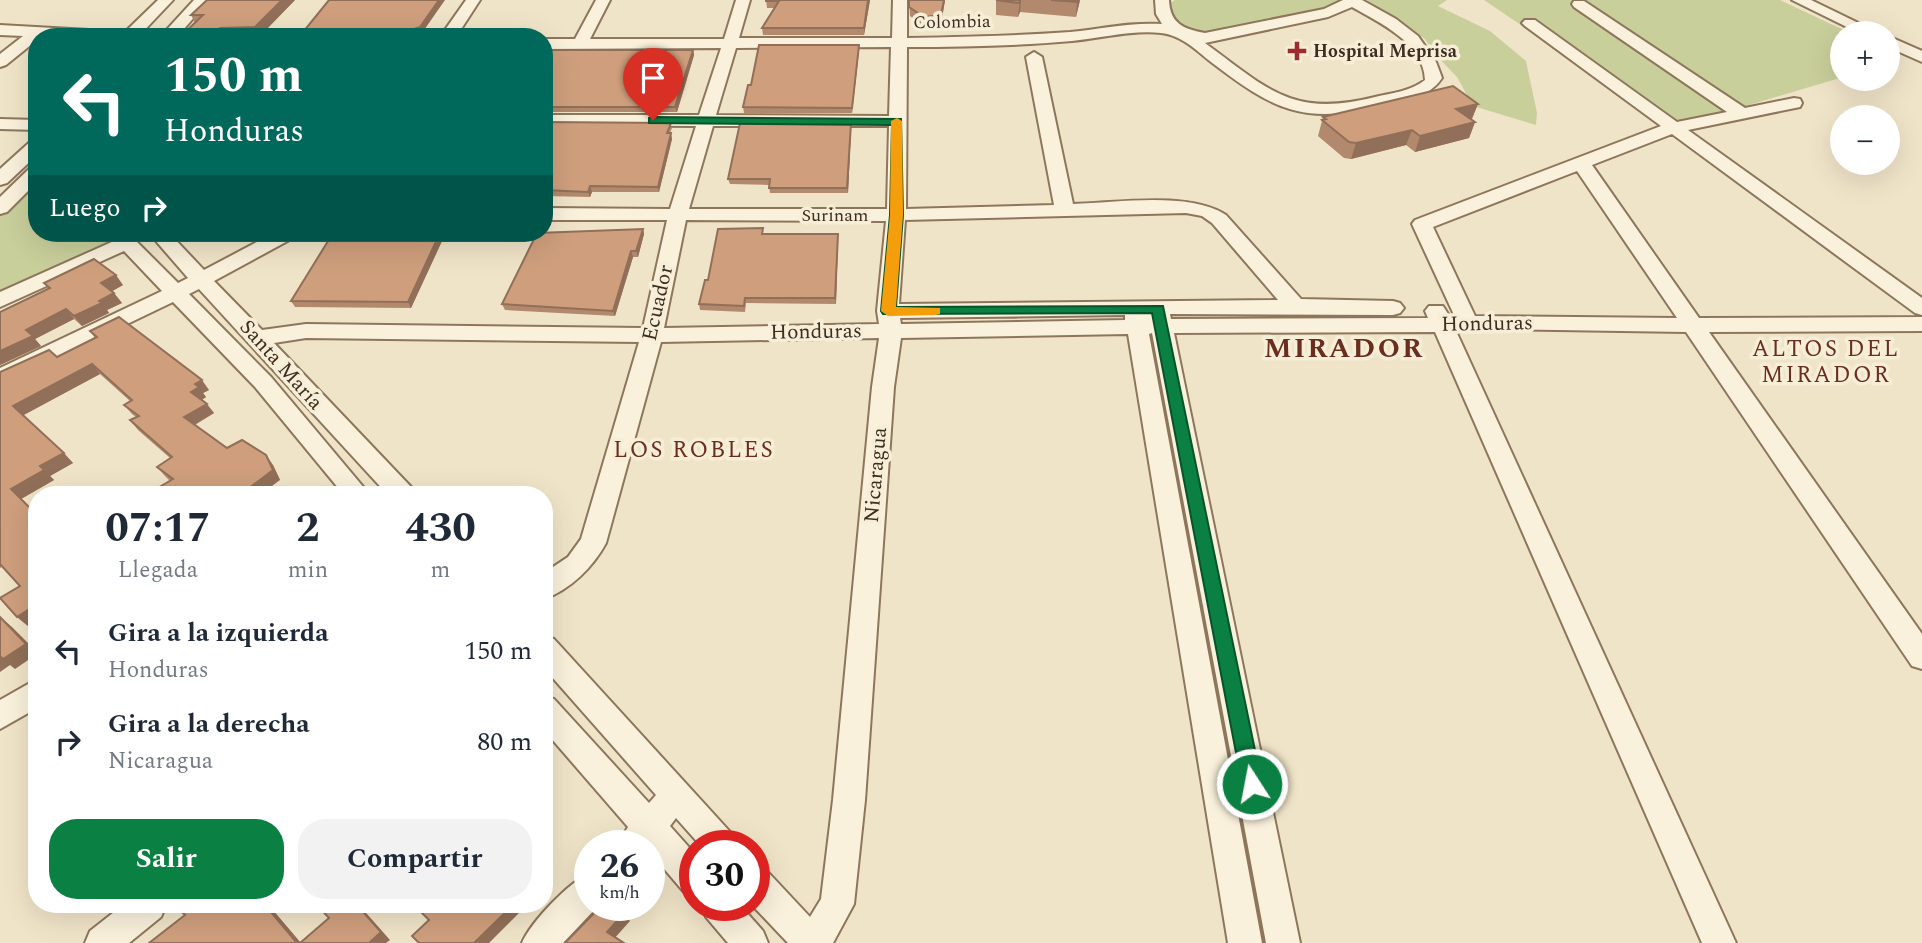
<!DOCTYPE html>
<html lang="es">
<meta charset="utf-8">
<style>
body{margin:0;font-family:Spectral,serif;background:#f2f2f3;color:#1f2937;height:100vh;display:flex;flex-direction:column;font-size:26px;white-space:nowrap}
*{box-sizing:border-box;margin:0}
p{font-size:23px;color:#747a83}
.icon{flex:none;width:38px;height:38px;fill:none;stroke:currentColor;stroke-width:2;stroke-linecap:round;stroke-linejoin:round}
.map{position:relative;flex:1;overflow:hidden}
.drawer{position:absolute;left:28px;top:486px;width:525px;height:427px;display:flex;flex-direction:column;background:#fff;border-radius:28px;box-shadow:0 7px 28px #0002}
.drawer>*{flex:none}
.banner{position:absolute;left:28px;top:28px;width:525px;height:214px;border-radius:28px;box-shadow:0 7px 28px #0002;background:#00695c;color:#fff;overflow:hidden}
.fabs{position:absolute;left:1830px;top:21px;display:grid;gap:14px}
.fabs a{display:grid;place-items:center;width:70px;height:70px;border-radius:50%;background:#fff;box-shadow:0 7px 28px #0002;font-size:35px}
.speed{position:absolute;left:574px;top:830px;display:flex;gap:14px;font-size:35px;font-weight:700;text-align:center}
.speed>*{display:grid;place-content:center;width:91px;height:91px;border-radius:50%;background:#fff;box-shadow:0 7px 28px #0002;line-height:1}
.speed small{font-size:18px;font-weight:400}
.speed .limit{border:10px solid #d22;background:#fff;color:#111}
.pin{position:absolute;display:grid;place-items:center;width:60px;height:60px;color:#fff;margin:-72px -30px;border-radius:50% 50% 50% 0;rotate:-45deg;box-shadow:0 0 7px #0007}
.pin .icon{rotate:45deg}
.me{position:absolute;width:77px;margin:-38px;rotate:349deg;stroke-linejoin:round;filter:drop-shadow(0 0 5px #0008)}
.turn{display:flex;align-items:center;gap:24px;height:147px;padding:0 21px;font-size:32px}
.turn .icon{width:91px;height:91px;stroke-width:2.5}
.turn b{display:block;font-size:49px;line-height:60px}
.then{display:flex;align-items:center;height:66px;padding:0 21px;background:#0003;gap:14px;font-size:26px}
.eta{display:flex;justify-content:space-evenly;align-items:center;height:119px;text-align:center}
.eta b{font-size:42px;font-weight:700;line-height:49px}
.primary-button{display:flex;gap:14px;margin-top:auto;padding:14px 21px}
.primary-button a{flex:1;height:80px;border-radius:28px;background:#0b8043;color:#fff;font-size:28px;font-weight:700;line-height:80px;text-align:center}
.primary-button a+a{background:#f2f2f3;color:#1f2937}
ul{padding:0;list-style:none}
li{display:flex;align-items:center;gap:21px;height:91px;padding:0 21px}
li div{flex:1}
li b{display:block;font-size:26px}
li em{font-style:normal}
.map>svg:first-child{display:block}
</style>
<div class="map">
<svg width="1922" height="943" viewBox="0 0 1922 943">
<rect width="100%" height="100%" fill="#f0e4c8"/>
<g fill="#c9cf9b">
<path d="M1175,0H1351L1349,4L1224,36L1183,33L1162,8Z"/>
<path d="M1367,0H1447L1438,6L1490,31L1526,61L1537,113L1536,125L1473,106L1457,77L1434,53L1425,39Z"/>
<path d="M1484,0H1780L1850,33H1843V77L1672,128Z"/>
<path d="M37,171V233H117L121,238L0,291V208Z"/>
</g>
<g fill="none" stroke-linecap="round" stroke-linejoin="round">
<defs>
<g id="minor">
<path d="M158,0H173L138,37H37V40L6,65L0,67V54L23,36L0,35V25L125,32Z"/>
<path d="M194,0H209L177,37H160Z"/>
<path d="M466,0H480L456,37H440Z"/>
<path d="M596,0H610L590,39H724L736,0H750L739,38H892L893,0H907V38C961,37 1016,36 1070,32C1101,29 1130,22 1162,24L1156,14L1155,0H1169C1170,24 1184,29 1205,33L1324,9L1343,0H1362L1396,19L1418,36L1436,62L1442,78C1428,99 1404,100 1381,106C1302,125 1274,110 1211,62C1196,50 1181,35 1161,33C1131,30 1102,38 1072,41C1017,46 962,47 907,47L906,209L1054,205L1026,57L1034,52L1042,57L1073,204C1117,203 1188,191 1226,215L1301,299L1393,301L1400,303L1404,308L1400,313L1393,315L1170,314L1171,319L1428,318L1425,311L1429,306H1443L1450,317H1455L1412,224L1415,220L1661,126L1525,26L1522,23L1525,20H1535L1677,122L1727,112L1574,7L1572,4L1574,1H1584L1745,108L1794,98L1800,99L1802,103L1800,107L1688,130L1922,298V315L1915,313L1672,134L1592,165L1699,318L1922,317V331L1709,332L1922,634V669L1912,666L1686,332L1488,329L1456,331L1736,943H1702L1435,332L1174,333L1300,943H1266L1152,333L1149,334L1262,943H1228L1128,334L901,338L894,387L865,800L854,904L833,943H788L752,905L754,866L766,870L810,917L821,899L833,800L872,387L879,338L661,342L606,543C593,567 570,590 544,599V573L568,557L581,539L639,342L306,338L274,343L412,488L415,495H388L199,289L189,294L271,377L370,495H344L255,387L173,302L0,385V368L162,291L124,251L0,307V292L114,241L107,233H128L178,283L188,278L149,233H169L204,270L274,233H298L295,237L214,281L262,330L306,324L643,328L667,220H544V208L670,209L696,126L544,125V115H699L721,48L544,49V39H575ZM1352,7C1380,23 1424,43 1425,80C1411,91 1392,93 1375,97C1292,118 1268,89 1205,43L1328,17ZM891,47L889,116L716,115L736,48ZM713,126H889L887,209H689ZM1577,171L1677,318L1475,316L1433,227ZM1186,213L1202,216L1212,223L1278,300L899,304L905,220ZM686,220L886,221L877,311L879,324L664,328ZM1125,315V320L901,324L900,318Z"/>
<path d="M1792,0H1811L1879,33H1859Z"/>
<path d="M1888,36L1922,51V62L1888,47Z"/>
<path d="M0,119L37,120V130L0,129Z"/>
<path d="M37,140V155L7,183L0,185V169L31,141Z"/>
<path d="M37,166V182L7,212L0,214V197L31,167Z"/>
<path d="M544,636L554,639L732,834L737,845H700L676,818L670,826L695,854V895L683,891L649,851V845H617L628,827L544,730V695L554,699L649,803L656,795L544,668Z"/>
<path d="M37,679V708L0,729V700Z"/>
<path d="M590,873V905H599L563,943H522C531,922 569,882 590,873Z"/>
<path d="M123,905H166L161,917L129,943H85L90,931Z"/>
<path d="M701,905H740L763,931L768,943H728L706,917Z"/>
</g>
</defs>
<use href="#minor" stroke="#8d765c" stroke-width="4"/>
<use href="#minor" fill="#faf1dc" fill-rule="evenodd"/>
</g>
<g fill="#b2896c">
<path d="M295,0L260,36L180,37L195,23L191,15Z"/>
<path d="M766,0H870L864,35H763L762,28L775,8H767Z"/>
<path d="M909,0H945L941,24L924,26L910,16Z"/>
<path d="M996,0H1080L1076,17L1020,12L1018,17L996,15Z"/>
<path d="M544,50H693L694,55L677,112H544Z"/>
<path d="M859,50L852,113H744L743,107L751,85Z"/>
<path d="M1478,104L1471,119L1475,122L1469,138L1415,152L1406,145L1351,159L1344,158L1318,136L1323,117Z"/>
<path d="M544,122L672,128L670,133L672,139L659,192H592L590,197L544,196Z"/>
<path d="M851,129L848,193H770L769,185L730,184L728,179Z"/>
<path d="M643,229L644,234L638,257H633L615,316L505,310L502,304Z"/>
<path d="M764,234H838L836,304L746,303L745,312L700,310L699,304L708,280Z"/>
<path d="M382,236L442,241L411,308L295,307L291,301Z"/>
<path d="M44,283L123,285L112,291L122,303L107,310L109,313L82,326L74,319L35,339L41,346L0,365V312L49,289Z"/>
<path d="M90,331L209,390L203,393L206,397L202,400L214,413L195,425L227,448L273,465L280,480L170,481L165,476L157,467L170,458L138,430L130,420L136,417L132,414L124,405L130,401L100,374L23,415L73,463L50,476L54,480L21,499L28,626L17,617L20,586L2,567L0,568V372L57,357L95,338Z"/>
</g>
<g fill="#916f58">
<path d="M282,0H295L260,36L255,27Z"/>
<path d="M439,0H445L422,33L409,37H399L402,33Z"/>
<path d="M868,0H870L864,35V28Z"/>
<path d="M944,0H945L941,24V15Z"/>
<path d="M1020,0H1021L1020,12L1018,17Z"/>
<path d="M1077,0H1080L1076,17L1077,2Z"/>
<path d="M220,28L225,37H211Z"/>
<path d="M859,45V50L852,113V108Z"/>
<path d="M693,50L694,55L677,112L675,107Z"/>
<path d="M1478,104L1472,119L1451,125L1456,109Z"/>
<path d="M1475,122L1469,138L1415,152L1420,136Z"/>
<path d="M851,123V129L848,193L847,188Z"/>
<path d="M1412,130L1406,145L1351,159L1356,143Z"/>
<path d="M671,133L672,139L659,192L658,187Z"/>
<path d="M590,186L592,192L590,197L588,192Z"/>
<path d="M643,229L644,234L638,257L636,251Z"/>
<path d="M838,234V239L836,304L835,298Z"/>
<path d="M439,235L442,241L411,308L408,302Z"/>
<path d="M631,251L633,257L615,316L613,311Z"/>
<path d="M116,275L123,285L109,293L101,283Z"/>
<path d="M114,293L122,303L107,310L109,313L82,326L74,316L99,301Z"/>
<path d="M66,309L74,319L35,339L41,346L0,365V351L26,330Z"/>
<path d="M92,364L100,374L22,416L13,406Z"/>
<path d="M202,380L209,390L203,393L206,397L198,402L191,392L195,384Z"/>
<path d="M207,404L214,413L192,426L184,417Z"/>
<path d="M64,453L73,463L50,476L54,480L21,499L11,489L40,466Z"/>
<path d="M266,455L273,465L280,480L260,495H240Z"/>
<path d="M37,604V620L28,626L17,617Z"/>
<path d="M0,617L12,627L37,652V654L15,669L10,665L0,672Z"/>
<path d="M265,905H279L273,910L301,943H297Z"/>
<path d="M357,905H359L390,940L386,943H369Z"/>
<path d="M513,905H527L489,943H474Z"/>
<path d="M624,913L630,921L613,940L607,932Z"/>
</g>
<g fill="#cf9f7d" stroke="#916f58" stroke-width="2">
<path d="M207,0H282L255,27L220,28L211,37H180L203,15H191Z"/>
<path d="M329,0H439L420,27L402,33L399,37H299Z"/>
<path d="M766,0H868L864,28H762L779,1H766Z"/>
<path d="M909,0H944L941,15L924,17L909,7Z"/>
<path d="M996,0H1020L1019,3Z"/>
<path d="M1051,0H1077V2Z"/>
<path d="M759,45H859L852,108L743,107L748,85H751Z"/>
<path d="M544,50H693L675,107H544Z"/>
<path d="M1453,86L1478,104L1456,109L1475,122L1420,136L1412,130L1356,143L1349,142L1322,120L1326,119L1323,117Z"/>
<path d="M544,122L671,123L667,133H671L658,187L590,186L588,192L544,190Z"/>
<path d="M740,123H851L847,188H769L770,179H728Z"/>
<path d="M763,228L762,234H838L835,298H745L744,306L699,304L705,280H708L718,229Z"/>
<path d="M643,229L636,251H631L613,311L502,304L537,233Z"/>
<path d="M333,233H378L376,236L439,235L408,302L291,301Z"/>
<path d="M94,259L116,275L101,283L114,293L99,301L102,303L74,316L66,309L26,330L33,336L0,351V312L50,288L44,283Z"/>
<path d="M119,317L202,380L195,384L199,387L191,392L207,404L184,417L227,448L242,440L266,455L273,470L240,495H146L173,479L157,467L172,457L130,420L139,416L124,405L132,400L92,364L13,406L64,453L40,466L44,470L11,489L37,515V604L17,617L0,598L20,586L0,564V372L49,350L57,357L97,337L90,331Z"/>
<path d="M0,617L26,644L3,659L0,656Z"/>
<path d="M191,905H265L297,943H149L185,915L182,912Z"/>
<path d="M317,905H357L381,932L369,943H300L329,918Z"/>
<path d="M428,905H513L474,943H419L412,936L429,920L421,912Z"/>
<path d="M602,905H615L624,913L607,932L624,943H565Z"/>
</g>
<path fill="#0b8043" stroke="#07532c" stroke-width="2" d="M653,117L901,119L903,215L896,307L1163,306L1262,784L1259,791L1252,793L1245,791L1242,784L1152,313L883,314L881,311L890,215L892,125L649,123V118Z"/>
<path fill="#f59e0b" d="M897,118L902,121L903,215L896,307L940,308V314L935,315L888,316L881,311L890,215L891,121Z"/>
<path fill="#9e2a2b" stroke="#f7eed8" stroke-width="2.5" d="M1293.5 40.5h7v7h7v7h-7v7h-7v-7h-7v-7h7z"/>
<g text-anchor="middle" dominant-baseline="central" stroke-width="7" stroke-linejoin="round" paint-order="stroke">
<g font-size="18" fill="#3d2e20" stroke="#f7eed8">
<text transform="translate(952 22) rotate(-1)">Colombia</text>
<text x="835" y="215">Surinam</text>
</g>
<g font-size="18" font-weight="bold" fill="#3d2e20" stroke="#f7eed8" text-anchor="start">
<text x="1313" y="51">Hospital Meprisa</text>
</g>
<g font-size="21" fill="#3d2e20" stroke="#f7eed8">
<text transform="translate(658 303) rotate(-77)">Ecuador</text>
<text transform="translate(1487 324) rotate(-1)">Honduras</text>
<text transform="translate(816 332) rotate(-1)">Honduras</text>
<text transform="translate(281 365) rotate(48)">Santa María</text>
<text transform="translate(876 475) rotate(-85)">Nicaragua</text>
</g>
<g font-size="23" letter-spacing="2" fill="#6b2e1e" stroke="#f7eed8">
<text x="1826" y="349">ALTOS DEL<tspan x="1826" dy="26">MIRADOR</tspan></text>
<text x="694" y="450">LOS ROBLES</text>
</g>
<g font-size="28" font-weight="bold" letter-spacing="2" fill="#6b2e1e" stroke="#f7eed8">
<text x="1344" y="348">MIRADOR</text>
</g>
</g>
</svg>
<div class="fabs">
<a>+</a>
<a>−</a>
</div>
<div class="speed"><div>26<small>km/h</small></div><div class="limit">30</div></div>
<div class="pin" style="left:653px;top:120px;background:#d93025"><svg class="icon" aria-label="arrive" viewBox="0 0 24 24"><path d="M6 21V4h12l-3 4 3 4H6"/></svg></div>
<svg class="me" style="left:1252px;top:784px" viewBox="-20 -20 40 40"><circle r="17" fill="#0b8043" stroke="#fff" stroke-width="3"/><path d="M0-11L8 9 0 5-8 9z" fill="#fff"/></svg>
<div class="banner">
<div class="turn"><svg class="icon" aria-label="left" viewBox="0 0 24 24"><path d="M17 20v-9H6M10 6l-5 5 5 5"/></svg><div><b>150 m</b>Honduras</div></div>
<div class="then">Luego<svg class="icon" aria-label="right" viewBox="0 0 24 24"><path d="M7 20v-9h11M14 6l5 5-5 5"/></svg></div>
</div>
<section class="drawer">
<div class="eta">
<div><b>07:17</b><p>Llegada</p></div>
<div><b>2</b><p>min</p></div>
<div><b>430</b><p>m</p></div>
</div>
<ul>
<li><svg class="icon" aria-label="left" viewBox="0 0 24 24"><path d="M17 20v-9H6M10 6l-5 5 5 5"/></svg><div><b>Gira a la izquierda</b><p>Honduras</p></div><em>150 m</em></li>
<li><svg class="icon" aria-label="right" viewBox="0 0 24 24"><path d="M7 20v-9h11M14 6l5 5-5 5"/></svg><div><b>Gira a la derecha</b><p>Nicaragua</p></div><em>80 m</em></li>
</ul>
<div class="primary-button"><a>Salir</a><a>Compartir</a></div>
</section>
</div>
